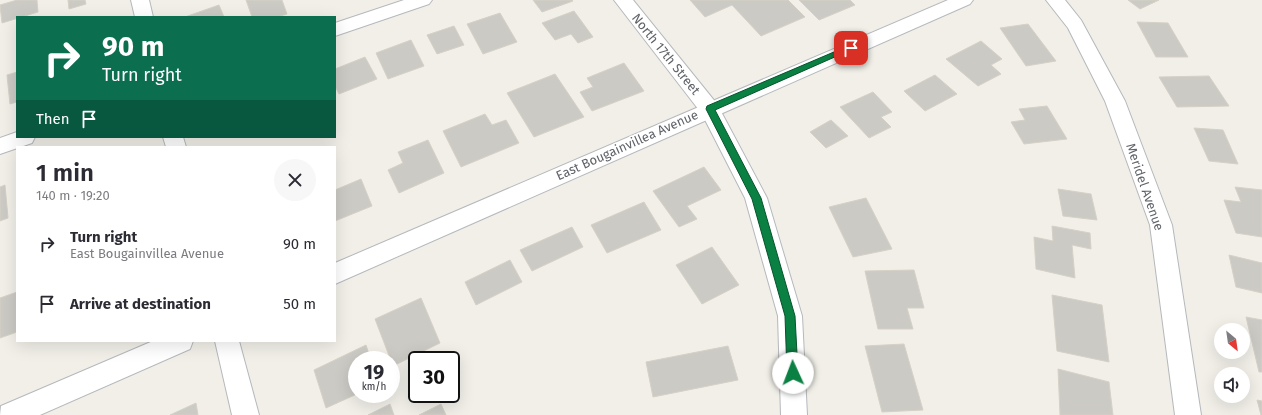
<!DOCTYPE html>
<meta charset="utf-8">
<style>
body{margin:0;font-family:"Fira Sans",sans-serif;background:#f7f7f7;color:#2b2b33;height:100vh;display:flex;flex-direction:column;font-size:15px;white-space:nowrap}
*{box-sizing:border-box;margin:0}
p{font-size:13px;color:#7c7c81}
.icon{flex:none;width:22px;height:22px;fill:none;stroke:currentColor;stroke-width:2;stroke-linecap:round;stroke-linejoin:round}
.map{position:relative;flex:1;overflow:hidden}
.side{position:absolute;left:16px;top:146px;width:320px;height:196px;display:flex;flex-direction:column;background:#fff;border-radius:0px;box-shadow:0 4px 16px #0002}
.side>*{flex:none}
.banner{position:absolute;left:16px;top:16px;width:320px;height:122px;border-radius:0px;box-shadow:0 4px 16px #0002;background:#0b6e4f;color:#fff;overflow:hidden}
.needle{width:26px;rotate:151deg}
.buttons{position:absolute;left:1214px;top:323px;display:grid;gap:8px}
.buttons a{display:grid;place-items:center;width:36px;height:36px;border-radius:50%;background:#fff;box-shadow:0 4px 16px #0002;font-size:20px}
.speed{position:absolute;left:348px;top:351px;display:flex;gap:8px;font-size:20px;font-weight:700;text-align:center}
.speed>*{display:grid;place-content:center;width:52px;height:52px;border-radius:50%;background:#fff;box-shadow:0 4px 16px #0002;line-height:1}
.speed small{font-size:10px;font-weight:400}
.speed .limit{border:2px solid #111;border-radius:6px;background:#fff;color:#111}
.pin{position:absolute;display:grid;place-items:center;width:34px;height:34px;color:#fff;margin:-17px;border-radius:8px;box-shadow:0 2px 6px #0006}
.me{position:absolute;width:44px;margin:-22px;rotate:358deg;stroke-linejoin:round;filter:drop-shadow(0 0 3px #0008)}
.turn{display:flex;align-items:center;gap:14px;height:84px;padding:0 20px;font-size:18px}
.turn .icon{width:52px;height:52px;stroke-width:2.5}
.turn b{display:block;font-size:28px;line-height:34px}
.then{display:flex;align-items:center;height:38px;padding:0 20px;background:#0003;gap:8px;font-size:15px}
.round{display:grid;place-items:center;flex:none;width:42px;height:42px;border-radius:21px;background:#f7f7f7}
.summary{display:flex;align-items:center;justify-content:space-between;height:68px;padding:0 20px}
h1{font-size:24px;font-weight:600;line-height:30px}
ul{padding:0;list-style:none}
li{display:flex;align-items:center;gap:12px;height:60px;padding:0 20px}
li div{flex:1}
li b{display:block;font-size:15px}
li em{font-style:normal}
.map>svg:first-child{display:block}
</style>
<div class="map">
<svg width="1262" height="415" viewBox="0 0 1262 415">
<rect width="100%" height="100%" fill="#f1efe8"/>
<g fill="#cccac5" stroke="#d6d1c6">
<path d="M17,0H37L38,12L2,23L0,5Z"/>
<path d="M68,0H85L86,4L69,9Z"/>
<path d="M246,0H282L287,14L277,17H252Z"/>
<path d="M533,0H572L573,1L542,12Z"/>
<path d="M690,0H788L805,17L761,36L732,5L705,17Z"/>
<path d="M799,0H850L855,5L819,20Z"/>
<path d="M1128,0H1159L1140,9Z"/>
<path d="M219,5L224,17H185Z"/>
<path d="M574,11L593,37L578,43L571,34L555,40L542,23Z"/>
<path d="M500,13L517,42L483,54L467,24Z"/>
<path d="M1137,22L1168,23L1188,57H1156Z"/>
<path d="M1028,24L1056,61L1026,66L1000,28Z"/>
<path d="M454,26L464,45L437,54L427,35Z"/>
<path d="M411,40L424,66L388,79L376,53Z"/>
<path d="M981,41L1002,59L991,65L1001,74L978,86L946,59Z"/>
<path d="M365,57L377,79L339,94L335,86V69Z"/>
<path d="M624,63L644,91L592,111L580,92L593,87L587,78Z"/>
<path d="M17,72V102L10,104L7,75Z"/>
<path d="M555,74L584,117L534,137L507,93Z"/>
<path d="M935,75L957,94L925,111L904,91Z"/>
<path d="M1209,76L1229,106L1177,107L1159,77Z"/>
<path d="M873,92L892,112L881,117L891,127L869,138L840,107Z"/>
<path d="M1047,106L1067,139L1024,144L1011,122L1025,120L1019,109Z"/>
<path d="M485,114L492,125L506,120L519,143L461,167L443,131Z"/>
<path d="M831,120L848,136L826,148L810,132Z"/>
<path d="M1194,128L1223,130L1238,164L1209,161Z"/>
<path d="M428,140L444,173L399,193L388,170L403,163L398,152Z"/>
<path d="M704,167L721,190L687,206L697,219L679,227L653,191Z"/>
<path d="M361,179L372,206L335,221V190Z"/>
<path d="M5,185L8,218L0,221V187Z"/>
<path d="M1235,187L1262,190V237L1236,233L1224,200L1241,202Z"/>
<path d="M1058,189L1091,194L1097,220L1063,216Z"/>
<path d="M866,198L892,249L853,257L829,207Z"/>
<path d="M644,202L661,230L607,253L591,225Z"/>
<path d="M1052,226L1090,233L1091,249L1072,245L1075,278L1036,269L1034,237L1053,241Z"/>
<path d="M572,227L583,247L532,271L520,250Z"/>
<path d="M712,247L739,285L702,304L676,265Z"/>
<path d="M1229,255L1262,263V293L1236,287Z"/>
<path d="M510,260L522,282L476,305L465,282Z"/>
<path d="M914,270L924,308H907L913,329H878L865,271Z"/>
<path d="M17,292V332L0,338V298Z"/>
<path d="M1052,295L1102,305L1109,362L1057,351Z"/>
<path d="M421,298L440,343L393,366L375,319Z"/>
<path d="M1246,317L1262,320V372H1259Z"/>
<path d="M904,344L923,410L882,412L865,346Z"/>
<path d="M366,345L371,360H357V394L326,408L314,370Z"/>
<path d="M728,346L738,380L653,397L646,362Z"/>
<path d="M1058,369L1109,382L1113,415H1060Z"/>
<path d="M1257,400L1262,401V415H1261Z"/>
<path d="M196,403L198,415H170Z"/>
<path d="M390,404L394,415H368Z"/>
<path d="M441,404L446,415H419Z"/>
</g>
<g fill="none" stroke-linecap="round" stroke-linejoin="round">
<defs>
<g id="minor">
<path d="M131,0H149L153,17H135Z"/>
<path d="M404,0H432L429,4L335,36V23Z"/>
<path d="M614,0H633L717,104L767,198L802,316L807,415H781L778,316L745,198L702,114Z"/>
<path d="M1046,0H1065L1081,20L1125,101L1172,225L1201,415H1175L1150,225L1105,101L1068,28Z"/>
<path d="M17,132V137H35L32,143L0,154V138Z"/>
<path d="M163,137H183L186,147H166Z"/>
<path d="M215,341H239L259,415H232Z"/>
</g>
<g id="tertiary">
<path d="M948,0H973L970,4L335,284V263Z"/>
<path d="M153,341H193L190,349L40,415H0L1,406Z"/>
</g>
</defs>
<use href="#minor" stroke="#b5b8bc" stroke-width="2"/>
<use href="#tertiary" stroke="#b5b8bc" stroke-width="2"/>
<use href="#minor" fill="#fff" fill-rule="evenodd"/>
<use href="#tertiary" fill="#fff" fill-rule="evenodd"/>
</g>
<path fill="#0b8043" stroke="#07532c" d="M848,46H851L855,48L715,110L761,198L795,316L798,373L796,376L793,378L789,376L787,373L785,316L752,199L706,109L707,106Z"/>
<g text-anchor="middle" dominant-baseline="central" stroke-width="3" stroke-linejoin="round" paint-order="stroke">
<g font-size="13" fill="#5f6368" stroke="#fff">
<text transform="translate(666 54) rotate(51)">North 17th Street</text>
<text transform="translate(627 145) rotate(-24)">East Bougainvillea Avenue</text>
<text transform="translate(1145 187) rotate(71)">Meridel Avenue</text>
</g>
</g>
</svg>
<div class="buttons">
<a><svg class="needle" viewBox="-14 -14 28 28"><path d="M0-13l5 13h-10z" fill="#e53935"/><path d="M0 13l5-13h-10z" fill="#7c7c81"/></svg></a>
<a><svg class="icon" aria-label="sound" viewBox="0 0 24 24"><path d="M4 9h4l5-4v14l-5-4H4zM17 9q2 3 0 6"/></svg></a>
</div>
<div class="speed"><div>19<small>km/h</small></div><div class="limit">30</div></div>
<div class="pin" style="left:851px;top:48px;background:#d93025"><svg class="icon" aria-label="arrive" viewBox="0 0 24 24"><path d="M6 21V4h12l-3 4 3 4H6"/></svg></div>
<svg class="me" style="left:793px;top:373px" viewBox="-20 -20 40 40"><circle r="19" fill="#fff"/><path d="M0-13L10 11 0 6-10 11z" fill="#0b8043"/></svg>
<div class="banner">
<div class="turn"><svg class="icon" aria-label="right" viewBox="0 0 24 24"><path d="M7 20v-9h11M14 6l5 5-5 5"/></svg><div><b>90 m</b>Turn right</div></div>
<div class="then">Then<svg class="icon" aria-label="arrive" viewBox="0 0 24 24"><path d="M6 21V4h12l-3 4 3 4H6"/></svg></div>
</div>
<section class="side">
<div class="summary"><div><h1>1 min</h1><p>140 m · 19:20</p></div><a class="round"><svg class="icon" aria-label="close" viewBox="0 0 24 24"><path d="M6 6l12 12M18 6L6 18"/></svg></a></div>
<ul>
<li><svg class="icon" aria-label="right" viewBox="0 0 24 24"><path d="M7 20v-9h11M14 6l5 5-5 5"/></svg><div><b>Turn right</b><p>East Bougainvillea Avenue</p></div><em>90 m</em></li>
<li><svg class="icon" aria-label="arrive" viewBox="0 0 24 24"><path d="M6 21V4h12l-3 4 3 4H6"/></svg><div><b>Arrive at destination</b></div><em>50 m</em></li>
</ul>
</section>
</div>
